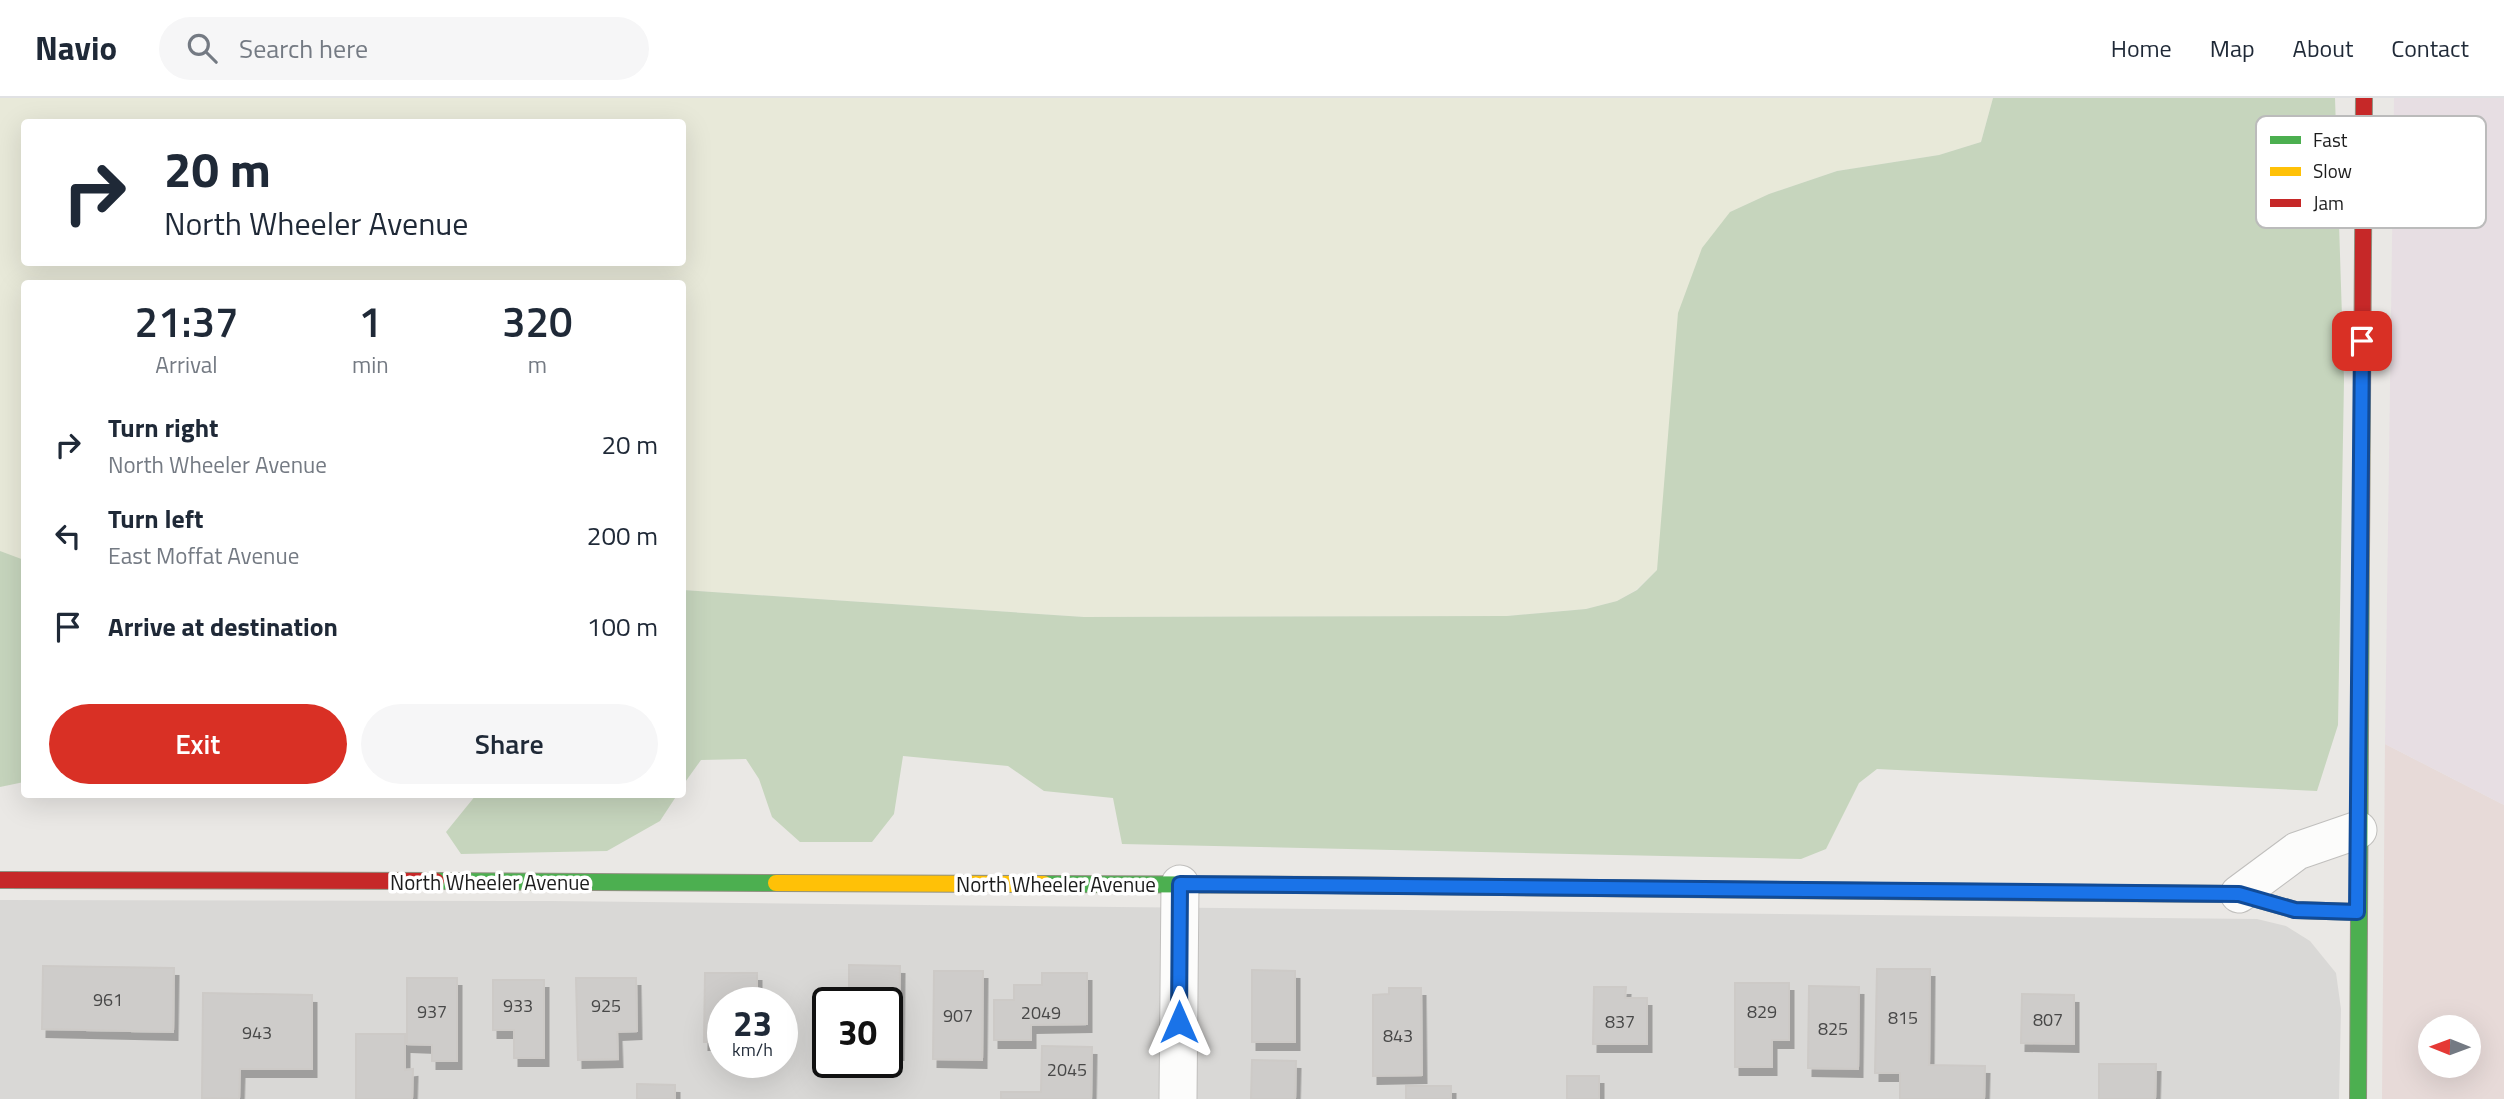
<!DOCTYPE html>
<style>
body{margin:0;font-family:"Titillium Web",sans-serif;background:#f6f6f7;color:#1f2937;height:100vh;display:flex;flex-direction:column;font-size:26px;white-space:nowrap}
*{box-sizing:border-box;margin:0}
p{font-size:23px;color:#747a83}
.icon{flex:none;width:38px;height:38px;fill:none;stroke:currentColor;stroke-width:2;stroke-linecap:round;stroke-linejoin:round}
.map{position:relative;flex:1;overflow:hidden}
.panel{position:absolute;left:21px;top:182px;width:665px;height:518px;display:flex;flex-direction:column;background:#fff;border-radius:7px;box-shadow:0 7px 28px #0002}
.panel>*{flex:none}
.hud{position:absolute;left:21px;top:21px;width:665px;height:147px;border-radius:7px;box-shadow:0 7px 28px #0002;background:#fff;color:#1f2937;overflow:hidden}
.needle{width:46px;rotate:271deg}
.tools{position:absolute;left:2418px;top:917px;display:grid;gap:14px}
.tools a{display:grid;place-items:center;width:63px;height:63px;border-radius:50%;background:#fff;box-shadow:0 7px 28px #0002;font-size:35px}
.speed{position:absolute;left:707px;top:889px;display:flex;gap:14px;font-size:35px;font-weight:700;text-align:center}
.speed>*{display:grid;place-content:center;width:91px;height:91px;border-radius:50%;background:#fff;box-shadow:0 7px 28px #0002;line-height:1}
.speed small{font-size:18px;font-weight:400}
.speed .limit{border:4px solid #111;border-radius:10px;background:#fff;color:#111}
.pin{position:absolute;display:grid;place-items:center;width:60px;height:60px;color:#fff;margin:-30px;border-radius:14px;box-shadow:0 4px 10px #0006}
.me{position:absolute;width:77px;margin:-38px;rotate:0deg;stroke-linejoin:round;filter:drop-shadow(0 0 5px #0008)}
.turn{display:flex;align-items:center;gap:24px;height:147px;padding:0 28px;font-size:32px}
.turn .icon{width:91px;height:91px;stroke-width:2.5}
.turn b{display:block;font-size:49px;line-height:60px}
.eta{display:flex;justify-content:space-evenly;align-items:center;height:119px;text-align:center}
.eta b{font-size:42px;font-weight:600;line-height:49px}
.cta{display:flex;gap:14px;margin-top:auto;padding:14px 28px}
.cta a{flex:1;height:80px;border-radius:42px;background:#d93025;color:#fff;font-size:28px;font-weight:600;line-height:80px;text-align:center}
.cta a+a{background:#f6f6f7;color:#1f2937}
ul{padding:0;list-style:none}
li{display:flex;align-items:center;gap:21px;height:91px;padding:0 28px}
li div{flex:1}
li b{display:block;font-size:26px}
li em{font-style:normal}
header{display:flex;align-items:center;gap:42px;box-sizing:border-box;height:98px;padding:0 35px;background:#fff;border-bottom:2px solid #e0e1e3}
header strong{font-size:33px}
nav{display:flex;gap:38px;margin-inline-start:auto;font-size:24px}
.search{width:490px;height:63px;background:#f6f6f7;display:flex;align-items:center;gap:18px;box-sizing:border-box;padding:0 24px;border-radius:38px;color:#747a83;font-size:26px}
.map>svg:first-child{display:block}
</style>
<header>
<strong>Navio</strong>
<div class="search"><svg class="icon" aria-label="search" viewBox="0 0 24 24"><circle cx="10" cy="10" r="6"/><path d="M15 15l6 6"/></svg>Search here</div>
<nav><a>Home</a><a>Map</a><a>About</a><a>Contact</a></nav>
</header>
<div class="map">
<svg width="2504" height="1001" viewBox="0 0 2504 1001">
<defs>
<filter id="shadow"><feDropShadow dx="4.5" dy="8" stdDeviation="0" flood-color="#0004"/></filter>
</defs>
<rect width="100%" height="100%" fill="#eae8e5"/>
<path fill="#d9d8d6" fill-rule="evenodd" d="M0,802L551,803L2257,821L2286,828L2310,843L2336,875L2341,911L2339,1001H0ZM723,905H782V964H723ZM828,905H887V964H828Z"/>
<path fill="#e7dad8" fill-rule="evenodd" d="M2385,646L2504,707V1001H2382ZM2431,929H2469V968H2431Z"/>
<path fill="#e7dee3" d="M2394,0H2504V707L2385,646Z"/>
<path fill="#e8e9d9" fill-rule="evenodd" d="M0,0H1993L1981,44L1939,57L1837,73L1769,96L1730,114L1657,472L1636,492L1617,503L1586,511L1507,518L1084,519L683,492L682,186H24V462L7,458L0,453ZM24,24H682V164H24Z"/>
<g fill="#c6d5bd">
<path d="M1993,0H2335L2344,282L2338,627L2317,693L1877,671L1859,685L1826,751L1801,761L1122,746L1113,700L1044,693L1008,668L903,658L894,716L872,744H800L772,719L759,681L746,661L701,662L683,687V492L1084,519L1507,518L1586,511L1617,503L1637,492L1657,472L1678,215L1702,150L1730,114L1769,96L1837,73L1939,57L1981,44Z"/>
<path d="M0,453L24,462V684L0,689Z"/>
<path d="M476,697V696L677,697L660,723L607,753L461,756L446,734Z"/>
</g>
<g fill="#ceccca" stroke="#cdcac7" stroke-width="2" filter="url(#shadow)">
<path d="M849,867L900,868L899,954H887V905H849Z"/>
<path d="M43,868L174,870L173,934L42,931Z"/>
<path d="M1877,871H1930L1929,967L1985,968L1984,1001H1900V975H1875Z"/>
<path d="M1252,872L1295,873V944H1252Z"/>
<path d="M934,873H983L982,962L933,961Z"/>
<path d="M705,875H757V905H723V944H704Z"/>
<path d="M1042,875H1087V926L1031,927V942H994V902H1014V887H1042Z"/>
<path d="M407,880H457V963H432V947L407,946Z"/>
<path d="M576,880H636L637,933L617,934L618,961L578,962Z"/>
<path d="M493,882H544V960H514V932H493Z"/>
<path d="M1735,885H1789V942H1772V969H1735Z"/>
<path d="M1809,888L1859,889L1858,971L1808,970Z"/>
<path d="M1594,889H1626L1625,900H1647V946H1593Z"/>
<path d="M1389,890H1421L1422,977L1373,978V897L1389,896Z"/>
<path d="M203,895L312,897V971H240L239,1001L202,1000Z"/>
<path d="M2022,896L2074,897V946L2021,945Z"/>
<path d="M356,936H405V972L413,971L412,1001H356Z"/>
<path d="M1042,948L1092,949L1091,1001H1001V994H1041Z"/>
<path d="M1252,962L1296,963L1295,1001H1251Z"/>
<path d="M2099,966H2156L2155,1001H2099Z"/>
<rect x="1567" y="978" width="32" height="23"/>
<path d="M637,986L675,987V1001H637Z"/>
<rect x="1406" y="988" width="45" height="13"/>
</g>
<g fill="none" stroke-linecap="round" stroke-linejoin="round">
<defs>
<g id="street">
<path d="M2239,796L2297,753L2358,732"/>
<path d="M1178,1001L1180,786"/>
</g>
<g id="fast">
<path d="M436,783L776,785"/>
<path d="M1044,786L1328,787"/>
<path d="M1679,791L1984,794"/>
<path d="M2358,1001L2361,455"/>
</g>
<path id="slow" d="M776,785L1044,786"/>
<g id="jam">
<path d="M2361,455L2364,0"/>
<path d="M0,782L436,783"/>
<path d="M1328,787L1679,791"/>
<path d="M1984,794L2239,796L2295,812L2357,814"/>
</g>
</defs>
<use href="#street" stroke="#c0bfbd" stroke-width="39"/>
<use href="#fast" stroke="#909180" stroke-width="18"/>
<use href="#slow" stroke="#909180" stroke-width="18"/>
<use href="#jam" stroke="#909180" stroke-width="18"/>
<use href="#street" stroke="#fcfcfb" stroke-width="37"/>
<use href="#fast" stroke="#4caf50" stroke-width="16"/>
<use href="#slow" stroke="#ffc107" stroke-width="16"/>
<use href="#jam" stroke="#c62828" stroke-width="16"/>
</g>
<g fill="none" stroke-linecap="round" stroke-linejoin="round">
<defs>
<path id="route" d="M1179,924L1180,786L2239,796L2295,812L2357,814L2362,243"/>
</defs>
<use href="#route" stroke="#114b97" stroke-width="18"/>
<use href="#route" stroke="#1a73e8" stroke-width="12"/>
</g>
<g text-anchor="middle" dominant-baseline="central" stroke-width="7" stroke-linejoin="round" paint-order="stroke">
<g font-size="18" fill="#484848">
<text x="108" y="901">961</text>
<text x="518" y="907">933</text>
<text x="606" y="907">925</text>
<text x="432" y="913">937</text>
<text x="1762" y="913">829</text>
<text x="1041" y="914">2049</text>
<text x="958" y="917">907</text>
<text x="1903" y="919">815</text>
<text x="2048" y="921">807</text>
<text x="1620" y="923">837</text>
<text x="1833" y="930">825</text>
<text x="257" y="934">943</text>
<text x="1398" y="937">843</text>
<text x="1067" y="971">2045</text>
</g>
<g font-size="21" fill="#1c1c1c" stroke="#fff">
<text x="490" y="784">North Wheeler Avenue</text>
<text x="1056" y="786">North Wheeler Avenue</text>
</g>
</g>
<rect x="2256" y="18" width="230" height="112" rx="10" fill="#fff" stroke="#bbb" stroke-width="2"/>
<rect x="2270" y="38" width="31" height="8" fill="#4caf50"/>
<rect x="2270" y="69" width="31" height="9" fill="#ffc107"/>
<rect x="2270" y="101" width="31" height="8" fill="#c62828"/>
<g font-size="19" fill="#1c1c1c">
<text x="2313" y="49">Fast</text>
<text x="2313" y="80">Slow</text>
<text x="2313" y="112">Jam</text>
</g>
</svg>
<div class="tools">
<a><svg class="needle" viewBox="-14 -14 28 28"><path d="M0-13l5 13h-10z" fill="#e53935"/><path d="M0 13l5-13h-10z" fill="#747a83"/></svg></a>
</div>
<div class="speed"><div>23<small>km/h</small></div><div class="limit">30</div></div>
<div class="pin" style="left:2362px;top:243px;background:#d93025"><svg class="icon" aria-label="arrive" viewBox="0 0 24 24"><path d="M6 21V4h12l-3 4 3 4H6"/></svg></div>
<svg class="me" style="left:1179px;top:924px" viewBox="-20 -20 40 40"><path d="M0-17L14 15 0 8-14 15z" fill="#1a73e8" stroke="#fff" stroke-width="4"/></svg>
<div class="hud">
<div class="turn"><svg class="icon" aria-label="right" viewBox="0 0 24 24"><path d="M7 20v-9h11M14 6l5 5-5 5"/></svg><div><b>20 m</b>North Wheeler Avenue</div></div>
</div>
<section class="panel">
<div class="eta">
<div><b>21:37</b><p>Arrival</p></div>
<div><b>1</b><p>min</p></div>
<div><b>320</b><p>m</p></div>
</div>
<ul>
<li><svg class="icon" aria-label="right" viewBox="0 0 24 24"><path d="M7 20v-9h11M14 6l5 5-5 5"/></svg><div><b>Turn right</b><p>North Wheeler Avenue</p></div><em>20 m</em></li>
<li><svg class="icon" aria-label="left" viewBox="0 0 24 24"><path d="M17 20v-9H6M10 6l-5 5 5 5"/></svg><div><b>Turn left</b><p>East Moffat Avenue</p></div><em>200 m</em></li>
<li><svg class="icon" aria-label="arrive" viewBox="0 0 24 24"><path d="M6 21V4h12l-3 4 3 4H6"/></svg><div><b>Arrive at destination</b></div><em>100 m</em></li>
</ul>
<div class="cta"><a>Exit</a><a>Share</a></div>
</section>
</div>
